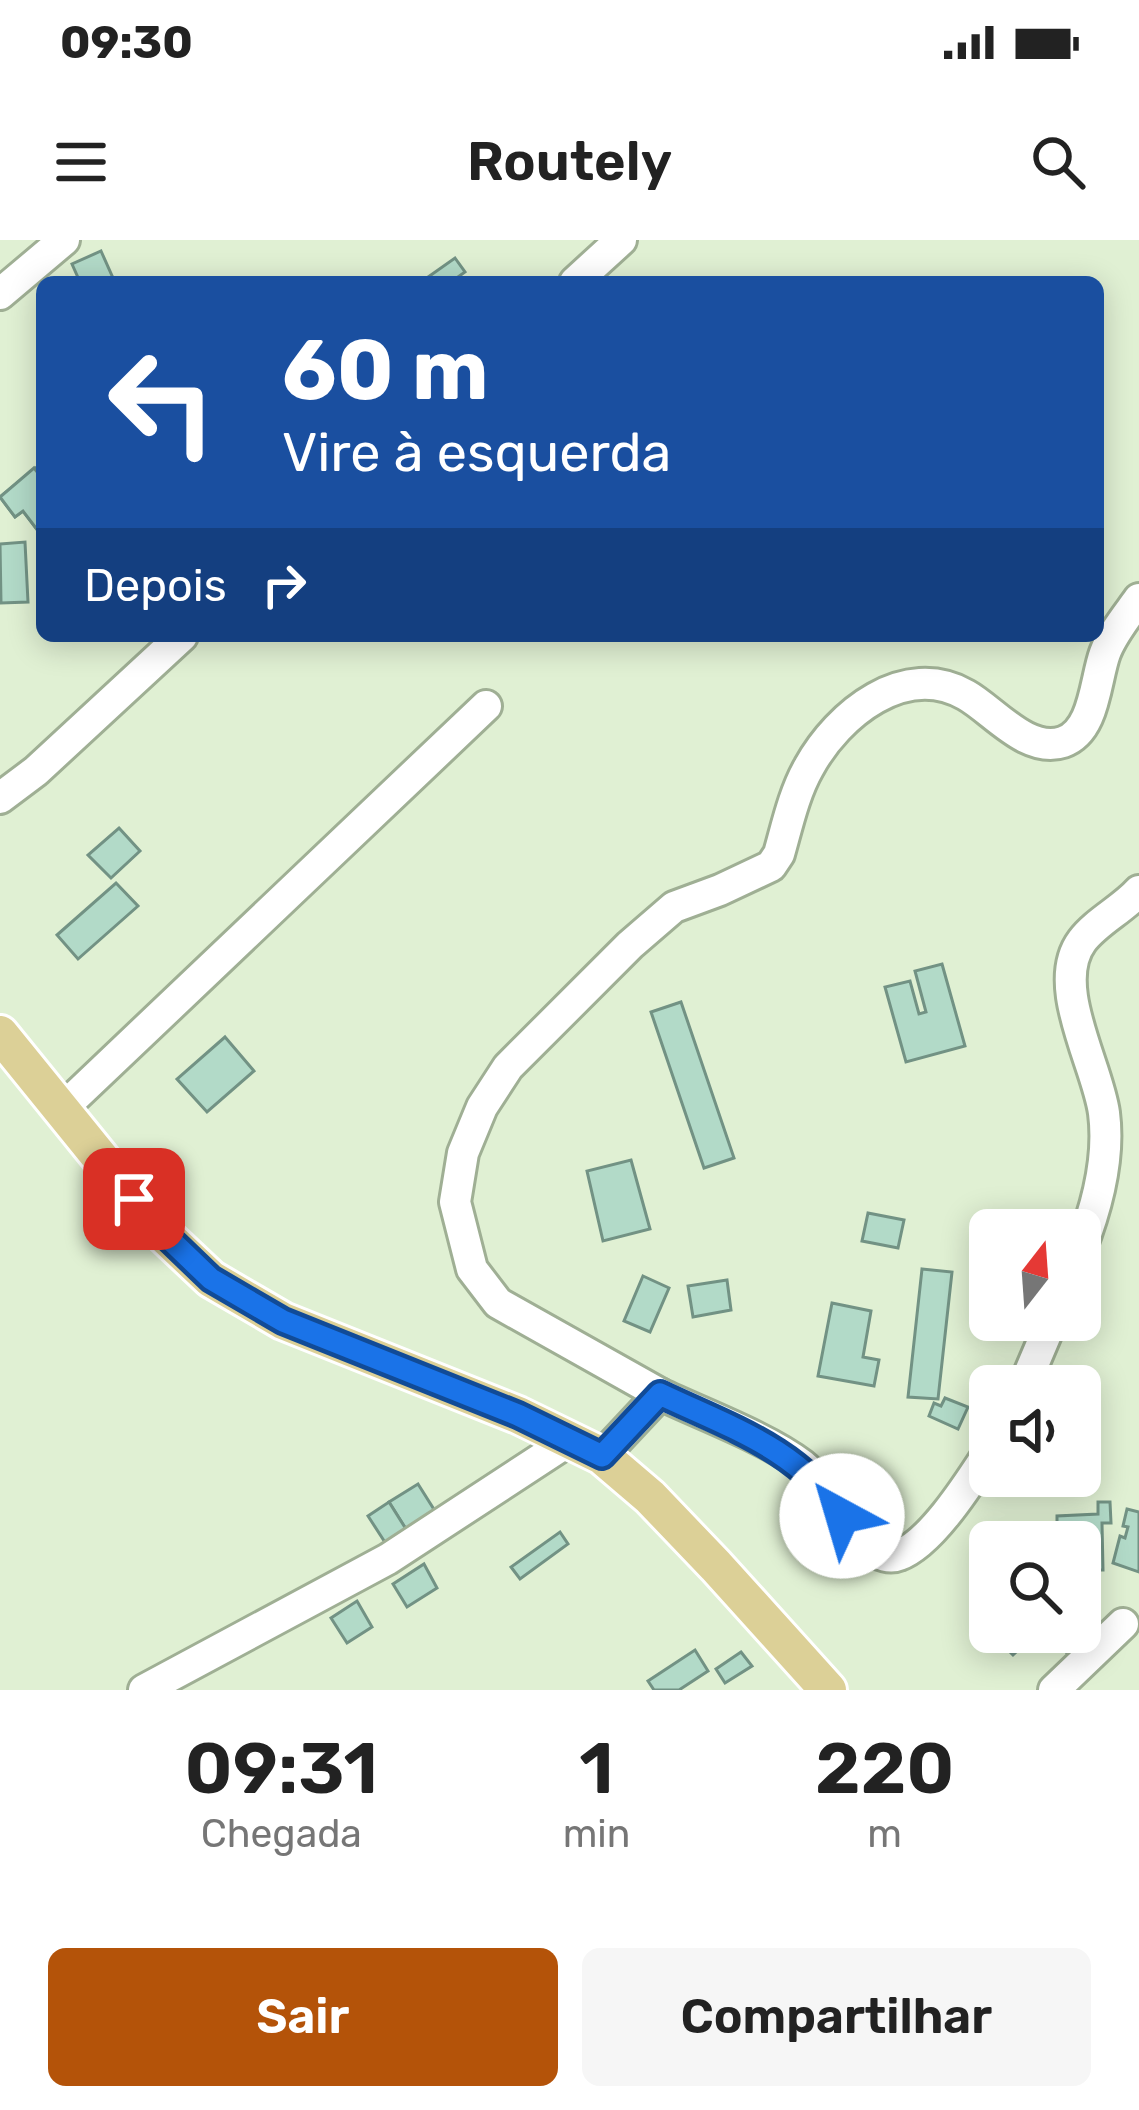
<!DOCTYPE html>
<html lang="pt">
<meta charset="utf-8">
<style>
body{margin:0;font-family:Rubik,sans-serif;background:#f6f6f6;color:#222;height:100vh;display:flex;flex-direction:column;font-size:45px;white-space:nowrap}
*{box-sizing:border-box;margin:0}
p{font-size:39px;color:#767676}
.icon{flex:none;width:66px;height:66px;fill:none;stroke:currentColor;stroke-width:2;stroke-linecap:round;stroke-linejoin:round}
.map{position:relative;height:1450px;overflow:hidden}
.side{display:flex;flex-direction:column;background:#fff;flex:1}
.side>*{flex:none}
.top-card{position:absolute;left:36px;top:36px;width:1068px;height:366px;border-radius:18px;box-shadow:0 6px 30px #0003;background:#1a4fa0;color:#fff;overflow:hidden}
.needle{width:78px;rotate:17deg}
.controls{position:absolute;left:969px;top:969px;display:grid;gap:24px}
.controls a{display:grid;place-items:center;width:132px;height:132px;border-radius:18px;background:#fff;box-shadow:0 6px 30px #0003;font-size:60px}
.pin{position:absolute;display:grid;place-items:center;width:102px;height:102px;color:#fff;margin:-51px;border-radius:24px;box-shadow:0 6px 18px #0006}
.me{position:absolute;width:132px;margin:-66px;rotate:321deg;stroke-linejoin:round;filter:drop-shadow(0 0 9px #0008)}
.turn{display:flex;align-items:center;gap:42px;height:252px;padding:0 48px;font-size:54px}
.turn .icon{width:156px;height:156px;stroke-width:2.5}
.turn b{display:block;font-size:84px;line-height:102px}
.then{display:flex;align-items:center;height:114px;padding:0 48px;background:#0003;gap:24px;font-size:45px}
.eta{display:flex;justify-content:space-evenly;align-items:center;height:204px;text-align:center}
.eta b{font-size:72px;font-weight:600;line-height:84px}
.button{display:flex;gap:24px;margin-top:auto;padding:24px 48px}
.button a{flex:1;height:138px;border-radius:18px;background:#b45309;color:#fff;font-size:48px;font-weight:600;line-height:138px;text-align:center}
.button a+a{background:#f6f6f6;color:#222}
.status{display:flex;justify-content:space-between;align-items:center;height:84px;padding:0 60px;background:#fff;direction:ltr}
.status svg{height:33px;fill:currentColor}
header{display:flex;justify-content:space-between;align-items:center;height:156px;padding:0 48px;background:#fff;font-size:54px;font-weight:600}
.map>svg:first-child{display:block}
</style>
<div class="status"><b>09:30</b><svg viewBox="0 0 49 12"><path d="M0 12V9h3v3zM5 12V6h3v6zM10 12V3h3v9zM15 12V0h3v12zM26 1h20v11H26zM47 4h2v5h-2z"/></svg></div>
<header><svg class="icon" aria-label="menu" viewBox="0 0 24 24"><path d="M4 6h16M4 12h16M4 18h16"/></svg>Routely<svg class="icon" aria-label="search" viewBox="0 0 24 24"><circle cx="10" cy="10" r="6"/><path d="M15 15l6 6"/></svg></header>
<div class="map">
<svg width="1139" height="1450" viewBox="0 0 1139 1450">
<rect width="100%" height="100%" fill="#e0f0d3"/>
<g fill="#b2dac8" stroke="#729284" stroke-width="3">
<path d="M101,11L113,38L80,42L72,24Z"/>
<path d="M455,18L465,32L451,42H421Z"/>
<path d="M42,223V296L23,271L15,277L0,257Z"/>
<path d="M34,228L42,238V296L23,271L15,277L0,257Z"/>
<path d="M25,302L28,362L1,363L0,304Z"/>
<path d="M119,588L140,611L111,638L88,615Z"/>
<path d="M116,643L138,666L78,719L57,695Z"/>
<path d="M942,724L965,806L906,822L885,747L910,741L919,774L926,772L915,731Z"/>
<path d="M681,762L734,918L704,928L651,772Z"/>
<path d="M225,797L254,831L207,872L177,839Z"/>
<path d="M631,920L650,989L603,1001L587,931Z"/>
<path d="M868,973L904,980L898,1008L862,1001Z"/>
<path d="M922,1029L952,1032L938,1159L908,1157Z"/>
<path d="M643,1036L669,1048L650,1092L624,1081Z"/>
<path d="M727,1040L731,1070L693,1077L688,1046Z"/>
<path d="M832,1063L871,1071L863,1117L879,1120L874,1146L818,1136Z"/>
<path d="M945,1158L968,1167L958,1189L929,1176L934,1163L941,1166Z"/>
<path d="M418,1244L440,1279L409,1294L389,1262Z"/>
<path d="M389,1262L411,1297L390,1310L368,1276Z"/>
<path d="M1098,1262H1110L1111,1283H1102L1103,1330H1080V1302H1069V1294L1057,1295V1276L1098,1274Z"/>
<path d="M1127,1269L1139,1272V1332L1113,1323L1120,1296L1125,1298L1128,1287L1123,1286Z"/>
<path d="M560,1292L568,1304L520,1339L511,1327Z"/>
<path d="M424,1324L437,1348L407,1367L393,1344Z"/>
<path d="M357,1361L372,1387L347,1403L331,1378Z"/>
<path d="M1080,1389L1087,1396L1068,1414L1051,1397L1056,1392Z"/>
<path d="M1002,1392H1027L1032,1397L1013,1415L996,1398Z"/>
<path d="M695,1410L708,1431L679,1450H654L648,1441Z"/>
<path d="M741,1412L752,1426L725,1443L716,1429Z"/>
</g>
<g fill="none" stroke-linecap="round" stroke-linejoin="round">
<defs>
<g id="minor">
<path d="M575,42L621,0"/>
<path d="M0,54L64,0"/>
<path d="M0,558L36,531L182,396"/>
<path d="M62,869L486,466"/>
<path d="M1080,1010C1097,967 1110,919 1104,873C1098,826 1049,745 1082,701C1096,682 1123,669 1139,651"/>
<path d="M1024,1146L1052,1080"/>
<path d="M660,1154L498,1063L472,1029L455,962L463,913L482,867L508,827L630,705L674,667L720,650L771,626L779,614C787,586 794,553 809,527C838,474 905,420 966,455C993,470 1027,514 1063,502C1095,491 1095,440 1105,413C1112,394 1127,376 1139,359"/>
<path d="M602,1216L660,1154C702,1174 767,1198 802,1225C827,1245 836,1278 858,1299C867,1308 885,1321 899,1315C932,1303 971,1240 990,1211"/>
<path d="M144,1450L388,1319L570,1200"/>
<path d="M1054,1450L1123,1384"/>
</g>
<path id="major" d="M0,794L158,989L211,1039L283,1081L518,1175L602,1216L650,1257L716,1326L828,1450"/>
</defs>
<use href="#minor" stroke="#9faf94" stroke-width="36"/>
<use href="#major" stroke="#fff" stroke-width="42"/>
<use href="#minor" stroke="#fff" stroke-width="30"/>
<use href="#major" stroke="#dcd097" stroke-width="36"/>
</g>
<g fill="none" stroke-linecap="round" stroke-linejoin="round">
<defs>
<path id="route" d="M134,959L158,988L211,1039L283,1081L518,1175L602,1216L660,1154C729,1187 800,1209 842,1276"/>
</defs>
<use href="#route" stroke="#114b97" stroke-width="30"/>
<use href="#route" stroke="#1a73e8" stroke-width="21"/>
</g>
</svg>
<div class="controls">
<a><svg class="needle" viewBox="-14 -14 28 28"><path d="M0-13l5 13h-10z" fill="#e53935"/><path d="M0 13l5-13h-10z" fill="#767676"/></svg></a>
<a><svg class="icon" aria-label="sound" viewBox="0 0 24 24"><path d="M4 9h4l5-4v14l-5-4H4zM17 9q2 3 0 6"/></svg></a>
<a><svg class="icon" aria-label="search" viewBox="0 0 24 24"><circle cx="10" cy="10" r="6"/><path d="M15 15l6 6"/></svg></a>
</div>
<div class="pin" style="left:134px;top:959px;background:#d93025"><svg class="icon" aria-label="arrive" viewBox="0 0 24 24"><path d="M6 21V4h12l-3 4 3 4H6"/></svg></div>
<svg class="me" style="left:842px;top:1276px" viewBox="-20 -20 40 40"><circle r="19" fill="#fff"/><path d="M0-13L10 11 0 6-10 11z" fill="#1a73e8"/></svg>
<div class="top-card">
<div class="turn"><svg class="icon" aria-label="left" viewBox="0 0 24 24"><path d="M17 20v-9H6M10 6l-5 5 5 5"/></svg><div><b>60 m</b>Vire à esquerda</div></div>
<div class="then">Depois<svg class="icon" aria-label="right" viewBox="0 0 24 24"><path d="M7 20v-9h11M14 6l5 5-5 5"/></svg></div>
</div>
</div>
<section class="side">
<div class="eta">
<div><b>09:31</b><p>Chegada</p></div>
<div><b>1</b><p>min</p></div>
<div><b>220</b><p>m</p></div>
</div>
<div class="button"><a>Sair</a><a>Compartilhar</a></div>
</section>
